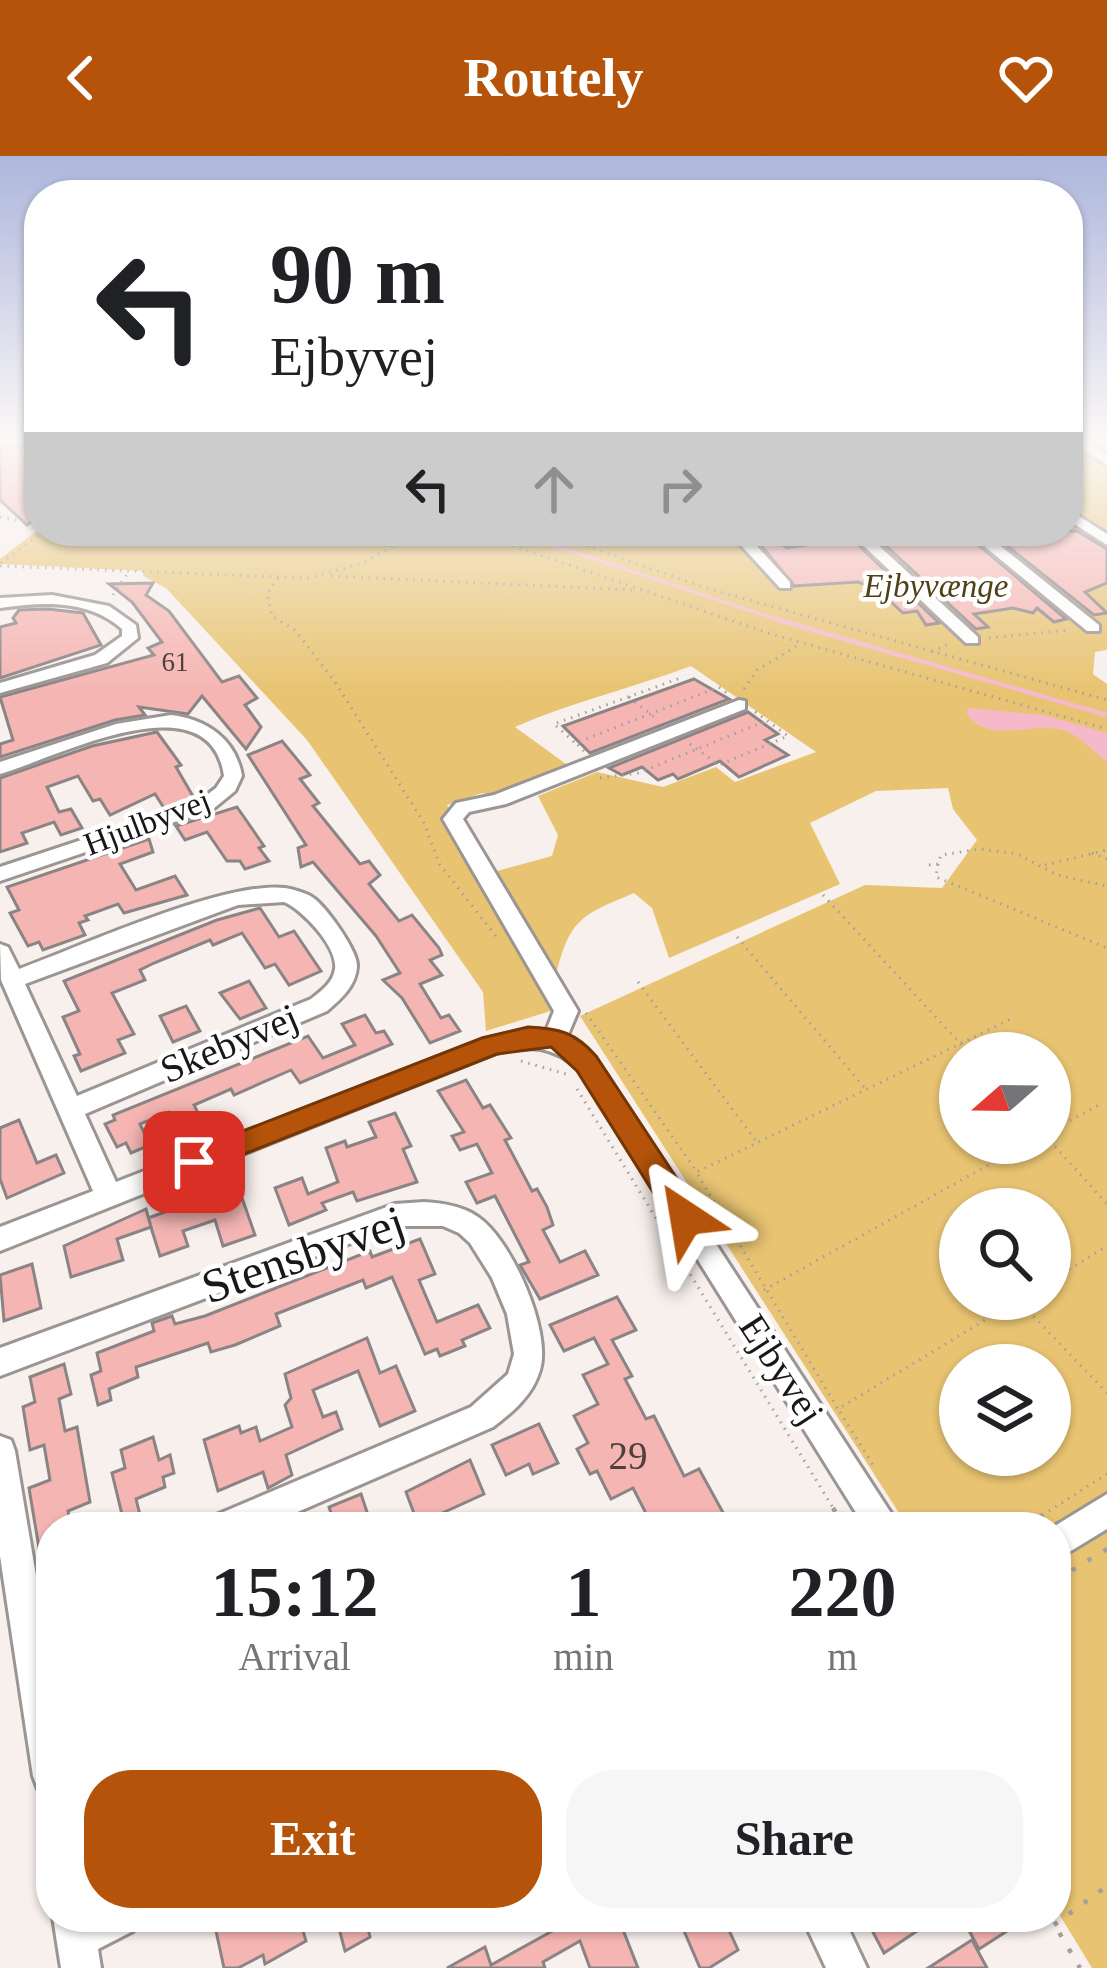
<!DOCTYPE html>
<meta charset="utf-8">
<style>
body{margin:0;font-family:Georgia,serif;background:#f6f6f6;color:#202124;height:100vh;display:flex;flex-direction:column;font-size:45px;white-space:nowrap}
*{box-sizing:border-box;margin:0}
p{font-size:39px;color:#757577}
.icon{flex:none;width:66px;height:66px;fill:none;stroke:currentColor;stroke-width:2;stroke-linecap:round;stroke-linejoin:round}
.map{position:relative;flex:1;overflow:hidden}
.details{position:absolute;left:36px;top:1356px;width:1035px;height:420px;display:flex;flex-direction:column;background:#fff;border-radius:48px;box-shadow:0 3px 9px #0004}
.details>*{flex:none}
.top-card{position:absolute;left:24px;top:24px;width:1059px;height:366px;border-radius:48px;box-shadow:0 3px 9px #0004;background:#fff;color:#202124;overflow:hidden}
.needle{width:78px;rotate:250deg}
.fabs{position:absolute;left:939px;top:876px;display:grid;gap:24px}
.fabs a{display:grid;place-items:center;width:132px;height:132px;border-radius:50%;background:#fff;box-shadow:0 3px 9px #0004;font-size:60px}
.pin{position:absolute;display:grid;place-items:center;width:102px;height:102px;color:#fff;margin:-51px;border-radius:24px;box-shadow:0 6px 18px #0006}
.me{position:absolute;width:132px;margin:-66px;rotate:327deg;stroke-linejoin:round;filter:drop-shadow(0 0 9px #0008)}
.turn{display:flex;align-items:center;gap:42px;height:252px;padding:0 48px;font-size:54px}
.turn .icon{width:156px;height:156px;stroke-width:2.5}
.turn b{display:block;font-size:84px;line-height:102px}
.lanes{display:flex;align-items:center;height:114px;padding:0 48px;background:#0003;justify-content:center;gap:60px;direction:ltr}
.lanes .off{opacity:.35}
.eta{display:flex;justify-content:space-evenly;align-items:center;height:204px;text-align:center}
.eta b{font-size:72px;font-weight:700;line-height:84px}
.cta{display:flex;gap:24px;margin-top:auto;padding:24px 48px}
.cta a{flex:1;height:138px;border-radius:48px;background:#b45309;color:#fff;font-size:48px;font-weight:700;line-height:138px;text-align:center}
.cta a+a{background:#f6f6f6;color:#202124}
header{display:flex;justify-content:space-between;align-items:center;height:156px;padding:0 48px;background:#b45309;color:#fff;font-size:54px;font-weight:700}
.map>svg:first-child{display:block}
</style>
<header><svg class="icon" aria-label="back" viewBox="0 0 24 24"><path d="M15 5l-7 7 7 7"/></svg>Routely<svg class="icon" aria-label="heart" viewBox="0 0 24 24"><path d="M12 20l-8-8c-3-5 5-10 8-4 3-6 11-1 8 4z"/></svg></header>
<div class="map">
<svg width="1107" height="1812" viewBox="0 0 1107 1812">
<rect width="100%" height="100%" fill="#f7f0ed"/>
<path fill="#e8c472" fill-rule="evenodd" d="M1068,281H1107V494L1095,496L1093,518L1107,528V1812H1092L1056,1753V1371H908L580,860L865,729L942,732L977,684L953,653L948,632L876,635L810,667L840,728L669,802L652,752L634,737C582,759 570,762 556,819L497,715L552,700L558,679L538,640L597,616L663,631L716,611L735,626L816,596L691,510C632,532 572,546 515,571L573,613L502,641L482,637L447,649L557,853L486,875L483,836L307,584L166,432L143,420L144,415L0,408V403L39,373L1068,375ZM960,897H1050V987H960ZM960,1053H1050V1143H960ZM960,1209H1050V1299H960Z"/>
<path fill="#f6b9ca" d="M969,552L1043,559L1107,577V606C1094,596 1082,582 1068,576C1034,562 989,592 966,556Z"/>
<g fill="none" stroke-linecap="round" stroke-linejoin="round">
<path stroke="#f6b9ca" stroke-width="3" d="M509,375L788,467"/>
<path stroke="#f6b9ca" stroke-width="4.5" d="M779,464L1107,559"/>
</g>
<g fill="#f5b6b3" stroke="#8b8484" stroke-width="3">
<path d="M22,288L39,296V360L27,369L0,344V293Z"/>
<path d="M763,375L787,392L826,386L821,380L833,379L829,375H844L939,467L926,469L917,455L903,457L877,433L858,426L794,430L751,377Z"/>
<path d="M870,375H886V379L962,375L1066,463L1054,466L1037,452L1033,457L1013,452L974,458L988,471L976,473Z"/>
<path d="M1077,375L1107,393V427L1085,436L1107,457L1094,459L991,377Z"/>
<path d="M153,427L146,439L169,455L222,526L239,520L257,542L245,549L261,571L246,593L202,540L188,558L139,551L145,559L115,564L0,601V588L13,584L0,541L154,499L148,492L162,486L132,446L109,428Z"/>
<path d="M48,453L83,457L101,489L0,522V471L16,467L13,462L19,454Z"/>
<path d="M694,523L729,543L590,597L563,570Z"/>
<path d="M748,556L778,578L765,584L788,599L739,621L720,605L678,623L673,618L658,624L642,611L622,619L609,612Z"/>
<path d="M157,576L181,609L176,611L194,642L164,652L155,638L110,659L100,643L93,645L78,620L47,631L59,656L71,653L82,672L61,679L54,666L22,677L27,687L0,696V622L92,590Z"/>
<path d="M282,585L310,619L300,623L319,647L313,650L360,708L369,705L380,719L369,728L399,765L412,759L439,792L442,799L430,804L442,819L420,828L441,862L449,859L460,875L430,887L402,842L383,824L400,817L376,780L313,706L301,711L298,692L306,689L248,599Z"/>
<path d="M237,651L264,690L259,692L269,705L245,713L240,705H227L207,676L185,684L176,670Z"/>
<path d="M149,683L153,696L120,708L136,734L175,720L187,739L124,757L118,748L85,760L88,764L79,767L85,779L43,794L39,786L28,790L10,757L19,754L7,731Z"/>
<path d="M260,752L279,781L294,775L321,815L289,829L275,808L265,812L242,777L213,789L210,784L154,807L140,814L145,824L112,837L134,878L118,884L125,897L81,915L74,900L80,898L63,861L79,855L64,825L217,764Z"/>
<path d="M249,825L266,852L240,863L220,837Z"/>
<path d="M186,850L200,875L173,886L160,860Z"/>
<path d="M365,859L376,877L384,875L392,888L300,927L291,914L234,939L231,933L194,949L201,963L185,970L169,956L140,968L150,989L131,997L126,987L117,991L105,968L115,964L113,959L308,880L323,902L355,889L342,868Z"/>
<path d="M466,924L483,952L490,949L511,982L505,984L532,1035L537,1033L547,1051L553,1069L543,1074L560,1106L585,1095L598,1119L540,1143L520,1109L529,1106L495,1040L477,1047L466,1026L492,1017L477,988L460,994L452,980L464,976L438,935Z"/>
<path d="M395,957L411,990L403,993L417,1026L357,1045L353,1036L322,1047L326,1054L289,1069L275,1032L302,1022L308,1038L338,1026L326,992L345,985L347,991L376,981L369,966Z"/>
<path d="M19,964L37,1007L56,999L64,1017L7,1042L0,1023V972Z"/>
<path d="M210,1040L214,1052L242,1042L255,1079L223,1090L215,1064L183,1075L188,1090L160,1100L148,1062Z"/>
<path d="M146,1053L151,1071L117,1083L123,1104L71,1121L64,1090Z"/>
<path d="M420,1083L435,1118L419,1124L437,1166L478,1149L490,1172L462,1184L465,1190L440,1200L437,1193L425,1198L392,1121L366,1132L363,1124L276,1158L280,1170L235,1189L211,1196L208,1187L136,1211L138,1221L109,1233L111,1244L98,1249L91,1219L101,1215L97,1197L154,1175L152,1167L172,1160L175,1168L205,1160L370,1095L372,1101Z"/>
<path d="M32,1108L41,1152L4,1165L0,1119Z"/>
<path d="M617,1141L636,1174L612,1184L632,1220L625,1223L646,1263L654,1260L684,1320L699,1313L731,1371H653L633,1332L611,1343L597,1315L590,1318L577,1293L588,1287L574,1260L598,1248L583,1219L608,1208L594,1182L564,1195L550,1169Z"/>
<path d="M367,1182L380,1217L396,1210L415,1255L380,1270L358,1215L313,1234L323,1261L336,1256L342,1273L286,1299L292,1319L268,1332L263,1316L218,1335L204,1284L239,1270L241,1277L256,1271L260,1285L292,1271L285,1249L291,1242L285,1218Z"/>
<path d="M64,1208L71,1238L59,1243L65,1275L77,1271L90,1346L68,1355L71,1371H51V1415L43,1416L29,1332L50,1324L44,1289L30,1294L23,1251L35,1246L30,1221Z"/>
<path d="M539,1268L558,1307L533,1318L529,1308L506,1319L492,1289Z"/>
<path d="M153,1281L159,1304L170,1299L174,1317L163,1321L165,1331L136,1343L143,1371H125L112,1317L125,1312L121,1294Z"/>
<path d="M470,1304L484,1338L418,1368L406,1336Z"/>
<path d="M361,1338L372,1371H336L329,1351Z"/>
<path d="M213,1761H299L306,1785L265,1808L263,1799L238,1812H224Z"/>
<path d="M336,1761H365L370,1781L345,1795Z"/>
<path d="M549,1761H618L638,1812H590L580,1785L543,1806L545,1812H447L485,1791L491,1809L554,1774Z"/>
<path d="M678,1761H723L738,1794L709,1812H700Z"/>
<path d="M865,1761H938L884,1797Z"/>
<path d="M978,1761H1029L979,1793L966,1769Z"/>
<path d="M972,1784L987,1812H928Z"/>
</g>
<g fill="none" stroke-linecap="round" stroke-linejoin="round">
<defs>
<g id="minor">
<path d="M24,281H38L39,292Z"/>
<path d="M1068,281H1079L1107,299V309L1068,285Z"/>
<path d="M1068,353L1107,378V389L1068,364Z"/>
<path d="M628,375H643L647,381L635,384Z"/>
<path d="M728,375H743L790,426V432H780Z"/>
<path d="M848,375H863L978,481V487H966Z"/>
<path d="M966,375H982L1099,469V475H1087Z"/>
<path d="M52,439L109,450L136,469L138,482L107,507L0,537V527L95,499L122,480V473C88,443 42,446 0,452V442Z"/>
<path d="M739,544L745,545V553L506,648L469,656L463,663L578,855L567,881L595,902L900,1371H865L579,914C553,889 530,889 496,897L0,1095V1071L93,1035L1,824L0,788L8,791L19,813C82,790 224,725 285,732C292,733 306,737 312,741C325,749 358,795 357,810C356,830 341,843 327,855L85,958L116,1026L484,883L520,875H546L554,855L443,663L456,647L494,639ZM284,746C302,753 338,791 335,813C333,827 321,835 311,843L77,940L25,828L238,749Z"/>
<path d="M171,559C206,563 236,583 242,620L235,635L213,653L0,725V711L199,645L216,632L224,620C210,520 53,603 0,618V606L116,568Z"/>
<path d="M424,1046C442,1047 463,1050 478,1061C511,1083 552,1175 540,1214C533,1239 513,1256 493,1271L263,1371H209L214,1360L471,1251L508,1218L514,1198L507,1158L492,1122L470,1087L459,1077L443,1070H396L0,1220V1192L395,1048Z"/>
<path d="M0,1280L11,1284L15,1295L51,1509V1638L38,1633L33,1620L0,1400Z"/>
<path d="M1107,1338V1373L1056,1404V1371H1053Z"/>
<path d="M53,1761H139L133,1775L98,1793L101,1812H61Z"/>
<path d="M802,1761H843L867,1812H826Z"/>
</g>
</defs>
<use href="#minor" stroke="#9b9593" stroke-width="6"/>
<g stroke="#a59f9e" stroke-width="3" stroke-dasharray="1.5 6" stroke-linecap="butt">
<path d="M0,361L39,368"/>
<path d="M470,375L771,478L1107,573"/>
<path d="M544,375L706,432L1107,544"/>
<path d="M1,407L44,375"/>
<path d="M0,410L308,422L360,408L422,375"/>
<path d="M331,420L633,434"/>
<path d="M278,422L267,438L272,460L295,474L335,526L424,667L440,709L499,784"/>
<path d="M113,439L128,417"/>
<path d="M989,482L1069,474"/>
<path d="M932,496L950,487"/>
<path d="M744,533L757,514L800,488"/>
<path d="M629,541L658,564"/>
<path d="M574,586L554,568L683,521"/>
<path d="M690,588L719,609L788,580L754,555"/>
<path d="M584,595L576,587L719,531L728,538"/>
<path d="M600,622L638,617L766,565"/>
<path d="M1092,697L1107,703"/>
<path d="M938,708L936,721L1107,792"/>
<path d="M929,709L938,708L941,699L980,693L1017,698L1057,719L1107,730"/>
<path d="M1045,709L1107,694"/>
<path d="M823,739L969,897"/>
<path d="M737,781L864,931"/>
<path d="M638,826L756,985"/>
<path d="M586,857L697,1016L1015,861"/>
<path d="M521,905L569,919"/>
<path d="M577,933L835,1355"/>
<path d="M1050,975L1099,949"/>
<path d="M1050,985L1107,1048"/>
<path d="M698,1019L838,1253L1020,1143"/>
<path d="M1050,1125L1107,1090"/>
<path d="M764,1134L1028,987"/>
<path d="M1018,1144L1107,1237"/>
<path d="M840,1256L873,1309"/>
<path d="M1049,1355L1107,1318"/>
</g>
<g stroke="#a59f9e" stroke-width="4.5" stroke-dasharray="4.5 14" stroke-linecap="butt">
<path d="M833,1352L845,1371"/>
<path d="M1024,1371L1054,1352"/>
<path d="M1056,1424L1107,1393"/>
<path d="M1050,1761L1080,1812"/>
<path d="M1054,1769L1107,1730"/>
</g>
<use href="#minor" fill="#fff" fill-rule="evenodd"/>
</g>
<linearGradient id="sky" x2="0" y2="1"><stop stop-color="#adb6dc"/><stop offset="0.53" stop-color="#fbf8f7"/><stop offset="1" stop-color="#fbf8f7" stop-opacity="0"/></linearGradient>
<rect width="1107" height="535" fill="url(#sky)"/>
<path fill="#b45309" stroke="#753606" stroke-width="3" d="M528,871C559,872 576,877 596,900L697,1053L701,1062L697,1071L686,1075L675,1071L577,915L551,891L497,898L194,1018L184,1015L179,1006L184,998L482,882Z"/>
<g text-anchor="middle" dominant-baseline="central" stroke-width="9" stroke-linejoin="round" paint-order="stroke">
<g font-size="27" fill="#513f3e">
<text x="175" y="506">61</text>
</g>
<g font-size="33" font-style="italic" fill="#514119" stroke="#fff">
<text x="936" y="430">Ejbyvænge</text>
</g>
<g font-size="33" fill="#1a1717" stroke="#fff">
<text transform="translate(147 666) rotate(-21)">Hjulbyvej</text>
</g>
<g font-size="39" fill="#1a1717" stroke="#fff">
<text transform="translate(229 887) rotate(-23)">Skebyvej</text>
<text transform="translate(782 1213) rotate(57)">Ejbyvej</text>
</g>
<g font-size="39" fill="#513f3e">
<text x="628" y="1299">29</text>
</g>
<g font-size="48" fill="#1a1717" stroke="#fff">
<text transform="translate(303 1098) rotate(-19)">Stensbyvej</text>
</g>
</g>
</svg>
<div class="fabs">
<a><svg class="needle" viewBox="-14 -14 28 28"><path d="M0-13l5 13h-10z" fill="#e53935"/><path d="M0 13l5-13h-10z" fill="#757577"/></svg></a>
<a><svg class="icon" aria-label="search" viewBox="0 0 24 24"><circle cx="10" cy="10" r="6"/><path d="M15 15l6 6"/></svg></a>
<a><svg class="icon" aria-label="layers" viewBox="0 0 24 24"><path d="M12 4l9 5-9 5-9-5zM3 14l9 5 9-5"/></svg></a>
</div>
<div class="pin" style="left:194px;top:1006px;background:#d93025"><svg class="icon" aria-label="arrive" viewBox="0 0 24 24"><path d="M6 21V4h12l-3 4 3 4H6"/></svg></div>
<svg class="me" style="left:686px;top:1062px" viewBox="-20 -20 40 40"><path d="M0-17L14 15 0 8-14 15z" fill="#b45309" stroke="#fff" stroke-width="4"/></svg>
<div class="top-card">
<div class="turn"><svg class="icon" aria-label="left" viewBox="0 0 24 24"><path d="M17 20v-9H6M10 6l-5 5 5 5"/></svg><div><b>90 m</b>Ejbyvej</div></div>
<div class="lanes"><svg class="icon" aria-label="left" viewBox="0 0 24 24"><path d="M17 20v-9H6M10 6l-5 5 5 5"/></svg><svg class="icon off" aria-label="ahead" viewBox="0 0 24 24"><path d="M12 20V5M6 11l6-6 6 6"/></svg><svg class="icon off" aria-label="right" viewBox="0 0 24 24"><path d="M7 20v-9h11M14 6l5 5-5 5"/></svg></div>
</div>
<section class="details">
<div class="eta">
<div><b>15:12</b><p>Arrival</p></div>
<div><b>1</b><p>min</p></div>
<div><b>220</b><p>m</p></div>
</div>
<div class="cta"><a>Exit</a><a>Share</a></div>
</section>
</div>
